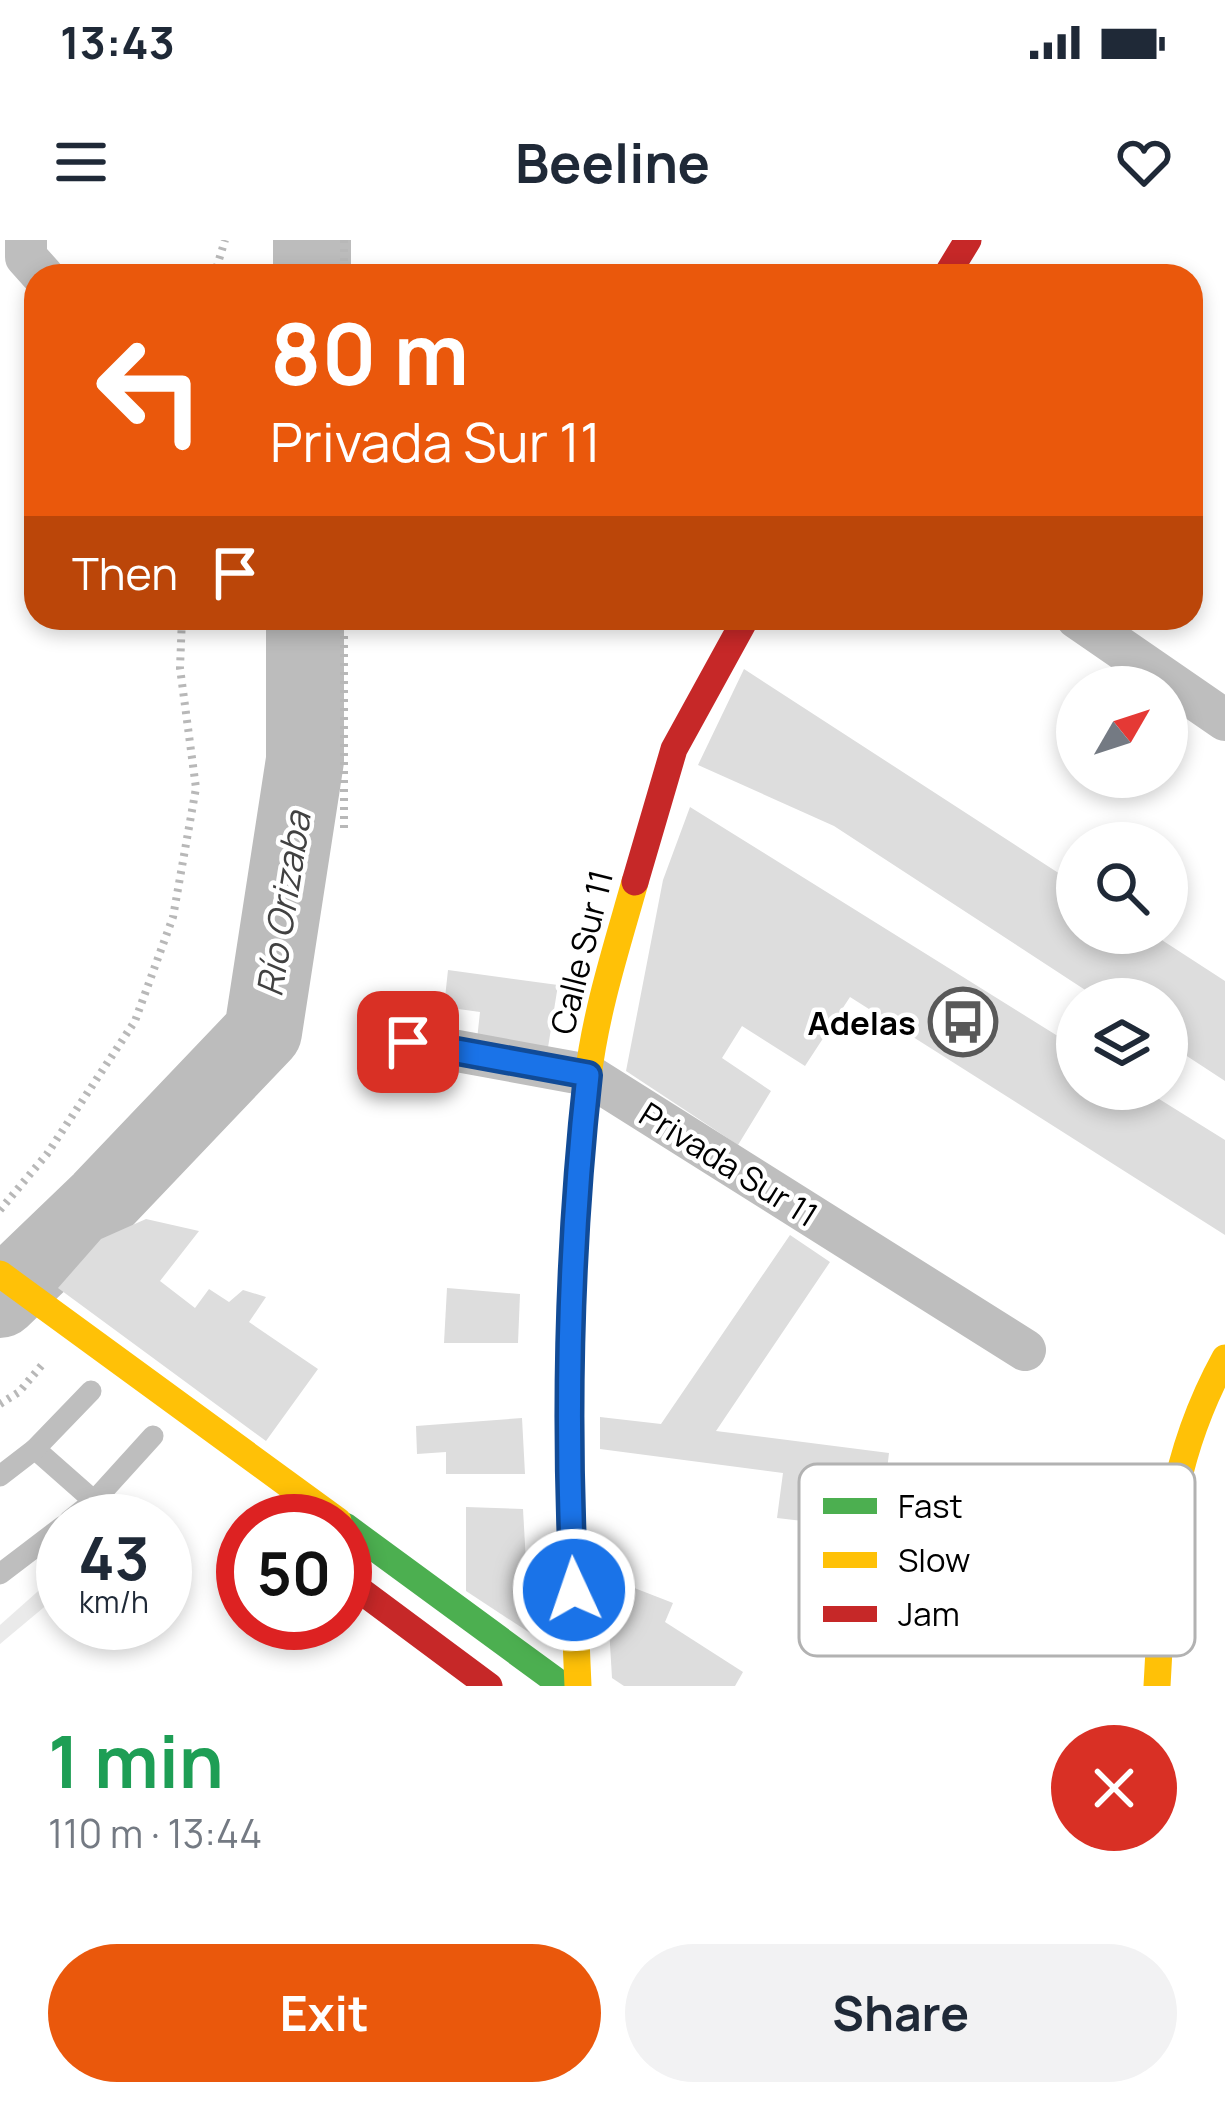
<!DOCTYPE html>
<meta charset="utf-8">
<style>
body{margin:0;font-family:Manrope,sans-serif;background:#f2f2f3;color:#1f2937;height:100vh;display:flex;flex-direction:column;font-size:45px;white-space:nowrap}
*{box-sizing:border-box;margin:0}
p{font-size:39px;color:#747a83}
.icon{flex:none;width:66px;height:66px;fill:none;stroke:currentColor;stroke-width:2;stroke-linecap:round;stroke-linejoin:round}
.map{position:relative;height:1446px;overflow:hidden}
.side{display:flex;flex-direction:column;background:#fff;flex:1}
.side>*{flex:none}
.top-card{position:absolute;left:24px;top:24px;width:1179px;height:366px;border-radius:36px;box-shadow:0 6px 18px #0003;background:#ea580c;color:#fff;overflow:hidden}
.needle{width:78px;rotate:51deg}
.buttons{position:absolute;left:1056px;top:426px;display:grid;gap:24px}
.buttons a{display:grid;place-items:center;width:132px;height:132px;border-radius:50%;background:#fff;box-shadow:0 6px 18px #0003;font-size:60px}
.speed{position:absolute;left:36px;top:1254px;display:flex;gap:24px;font-size:60px;font-weight:700;text-align:center}
.speed>*{display:grid;place-content:center;width:156px;height:156px;border-radius:50%;background:#fff;box-shadow:0 6px 18px #0003;line-height:1}
.speed small{font-size:30px;font-weight:400}
.speed .limit{border:18px solid #d22;background:#fff;color:#111}
.pin{position:absolute;display:grid;place-items:center;width:102px;height:102px;color:#fff;margin:-51px;border-radius:24px;box-shadow:0 6px 18px #0006}
.me{position:absolute;width:132px;margin:-66px;rotate:357deg;stroke-linejoin:round;filter:drop-shadow(0 0 9px #0008)}
.turn{display:flex;align-items:center;gap:42px;height:252px;padding:0 48px;font-size:54px}
.turn .icon{width:156px;height:156px;stroke-width:2.5}
.turn b{display:block;font-size:84px;line-height:102px}
.then{display:flex;align-items:center;height:114px;padding:0 48px;background:#0003;gap:24px;font-size:45px}
.round{display:grid;place-items:center;flex:none;width:126px;height:126px;border-radius:63px;background:#f2f2f3}
.headline{display:flex;align-items:center;justify-content:space-between;height:204px;padding:0 48px}
h1{font-size:72px;font-weight:700;line-height:90px;color:#1e9e55}
.action{display:flex;gap:24px;margin-top:auto;padding:24px 48px}
.action a{flex:1;height:138px;border-radius:72px;background:#ea580c;color:#fff;font-size:48px;font-weight:700;line-height:138px;text-align:center}
.action a+a{background:#f2f2f3;color:#1f2937}
.status{display:flex;justify-content:space-between;align-items:center;height:84px;padding:0 60px;background:#fff;direction:ltr}
.status svg{height:33px;fill:currentColor}
header{display:flex;justify-content:space-between;align-items:center;height:156px;padding:0 48px;background:#fff;font-size:54px;font-weight:700}
.map>svg:first-child{display:block}
</style>
<div class="status"><b>13:43</b><svg viewBox="0 0 49 12"><path d="M0 12V9h3v3zM5 12V6h3v6zM10 12V3h3v9zM15 12V0h3v12zM26 1h20v11H26zM47 4h2v5h-2z"/></svg></div>
<header><svg class="icon" aria-label="menu" viewBox="0 0 24 24"><path d="M4 6h16M4 12h16M4 18h16"/></svg>Beeline<svg class="icon" aria-label="heart" viewBox="0 0 24 24"><path d="M12 20l-8-8c-3-5 5-10 8-4 3-6 11-1 8 4z"/></svg></header>
<div class="map">
<svg width="1225" height="1446" viewBox="0 0 1225 1446">
<rect width="100%" height="100%" fill="#fff"/>
<path fill="#eaeaea" d="M63,1329V1357L43,1355L49,1363L0,1404V1385Z"/>
<g fill="none" stroke-linecap="round" stroke-linejoin="round">
<g stroke="#bcbcbc" stroke-width="78">
<path d="M312,36V0"/>
<path d="M0,1059L102,961L263,792L305,520V378"/>
</g>
</g>
<g fill="#ddd">
<path d="M744,429L1077,645V693H1151L1225,741V841L1167,803V759H1099L834,586L698,525Z"/>
<path d="M690,567L1077,808V849H1143L1225,900V995L850,757L805,826L742,786L722,818L771,851L738,905L626,831L663,640Z"/>
<path d="M448,730L558,745L546,820L476,809L480,772L444,767Z"/>
<path d="M146,979L199,991L160,1041L195,1068L209,1049L229,1062L243,1050L266,1057L249,1082L318,1129L266,1201L58,1048L101,999Z"/>
<path d="M790,995L830,1022L716,1191L889,1213L880,1290L777,1278L783,1233L600,1209V1177L661,1184Z"/>
<path d="M447,1048L520,1054L518,1103H444Z"/>
<path d="M522,1178L525,1234H446V1212L417,1214L416,1186Z"/>
<path d="M466,1267L523,1269L530,1393L466,1351Z"/>
<path d="M606,1337L673,1363L665,1382L743,1432L735,1446H624L612,1438Z"/>
</g>
<g fill="none" stroke-linecap="round" stroke-linejoin="round">
<g stroke="#b8b8b8" stroke-width="8" stroke-dasharray="3 6" stroke-linecap="butt">
<path d="M344,0V36"/>
<path d="M214,36L225,0"/>
<path d="M344,378V591"/>
<path d="M0,970L47,914L135,781L173,677L196,548L180,428L182,378"/>
<path d="M0,1164L19,1152L42,1125"/>
</g>
<g stroke="#bebebe" stroke-width="21">
<path d="M35,1209L94,1261"/>
<path d="M0,1236L35,1209L91,1151"/>
<path d="M69,1281L94,1261L153,1196"/>
<path d="M0,1334L63,1286"/>
</g>
<g stroke="#bebebe" stroke-width="42">
<path d="M26,0V17L43,36"/>
<path d="M1077,378L1225,480"/>
<path d="M408,802L588,835L1025,1110"/>
</g>
<path stroke="#4caf50" stroke-width="27" d="M345,1286L563,1446"/>
<g stroke="#ffc107" stroke-width="27">
<path d="M0,1034L338,1281"/>
<path d="M578,1446C569,1242 562,1040 588,837C596,770 617,706 635,642"/>
<path d="M1157,1446C1164,1323 1164,1229 1225,1118"/>
</g>
<g stroke="#c62828" stroke-width="27">
<path d="M946,36L968,0"/>
<path d="M635,642L674,509L746,378"/>
<path d="M345,1339L489,1446"/>
</g>
</g>
<g fill="none" stroke-linecap="round" stroke-linejoin="round">
<defs>
<path id="route" d="M408,802L588,835C569,1007 565,1177 574,1350"/>
</defs>
<use href="#route" stroke="#114b97" stroke-width="30"/>
<use href="#route" stroke="#1a73e8" stroke-width="21"/>
</g>
<defs>
<symbol id="bus-ring" viewBox="-11 -11 22 22"><circle r="9.5" fill="#fff" stroke="#595959" stroke-width="1.5"/><path d="M-5-6H5V4H4V6H2V4H-2V6H-4V4H-5ZM-3.5-4V0h7V-4ZM-3.5 1.2v1.5H-2V1.2ZM2 1.2v1.5H3.5V1.2Z" fill="#595959"/></symbol>
</defs>
<g fill-rule="evenodd">
<use href="#bus-ring" x="925" y="744" width="76" height="76"/>
</g>
<g text-anchor="middle" dominant-baseline="central" stroke-width="9" stroke-linejoin="round" paint-order="stroke">
<g font-size="33" fill="#000" stroke="#fff">
<text transform="translate(581 712) rotate(-76)">Calle Sur 11</text>
<text transform="translate(729 924) rotate(32)">Privada Sur 11</text>
</g>
<g font-size="33" font-weight="bold" fill="#000" stroke="#fff" text-anchor="end">
<text x="916" y="782">Adelas</text>
</g>
<g font-size="36" font-style="italic" fill="#414141" stroke="#fff">
<text transform="translate(283 664) rotate(-81)">Río Orizaba</text>
</g>
</g>
<rect x="799" y="1224" width="396" height="192" rx="18" fill="#fff" stroke="#b2b2b2" stroke-width="3"/>
<rect x="823" y="1258" width="54" height="16" fill="#4caf50"/>
<rect x="823" y="1312" width="54" height="16" fill="#ffc107"/>
<rect x="823" y="1366" width="54" height="16" fill="#c62828"/>
<g font-size="33" fill="#000">
<text x="898" y="1278">Fast</text>
<text x="898" y="1332">Slow</text>
<text x="898" y="1386">Jam</text>
</g>
</svg>
<div class="buttons">
<a><svg class="needle" viewBox="-14 -14 28 28"><path d="M0-13l5 13h-10z" fill="#e53935"/><path d="M0 13l5-13h-10z" fill="#747a83"/></svg></a>
<a><svg class="icon" aria-label="search" viewBox="0 0 24 24"><circle cx="10" cy="10" r="6"/><path d="M15 15l6 6"/></svg></a>
<a><svg class="icon" aria-label="layers" viewBox="0 0 24 24"><path d="M12 4l9 5-9 5-9-5zM3 14l9 5 9-5"/></svg></a>
</div>
<div class="speed"><div>43<small>km/h</small></div><div class="limit">50</div></div>
<div class="pin" style="left:408px;top:802px;background:#d93025"><svg class="icon" aria-label="arrive" viewBox="0 0 24 24"><path d="M6 21V4h12l-3 4 3 4H6"/></svg></div>
<svg class="me" style="left:574px;top:1350px" viewBox="-20 -20 40 40"><circle r="17" fill="#1a73e8" stroke="#fff" stroke-width="3"/><path d="M0-11L8 9 0 5-8 9z" fill="#fff"/></svg>
<div class="top-card">
<div class="turn"><svg class="icon" aria-label="left" viewBox="0 0 24 24"><path d="M17 20v-9H6M10 6l-5 5 5 5"/></svg><div><b>80 m</b>Privada Sur 11</div></div>
<div class="then">Then<svg class="icon" aria-label="arrive" viewBox="0 0 24 24"><path d="M6 21V4h12l-3 4 3 4H6"/></svg></div>
</div>
</div>
<section class="side">
<div class="headline"><div><h1>1 min</h1><p>110 m · 13:44</p></div><a class="round" style="background:#d93025;color:#fff"><svg class="icon" aria-label="close" viewBox="0 0 24 24"><path d="M6 6l12 12M18 6L6 18"/></svg></a></div>
<div class="action"><a>Exit</a><a>Share</a></div>
</section>
